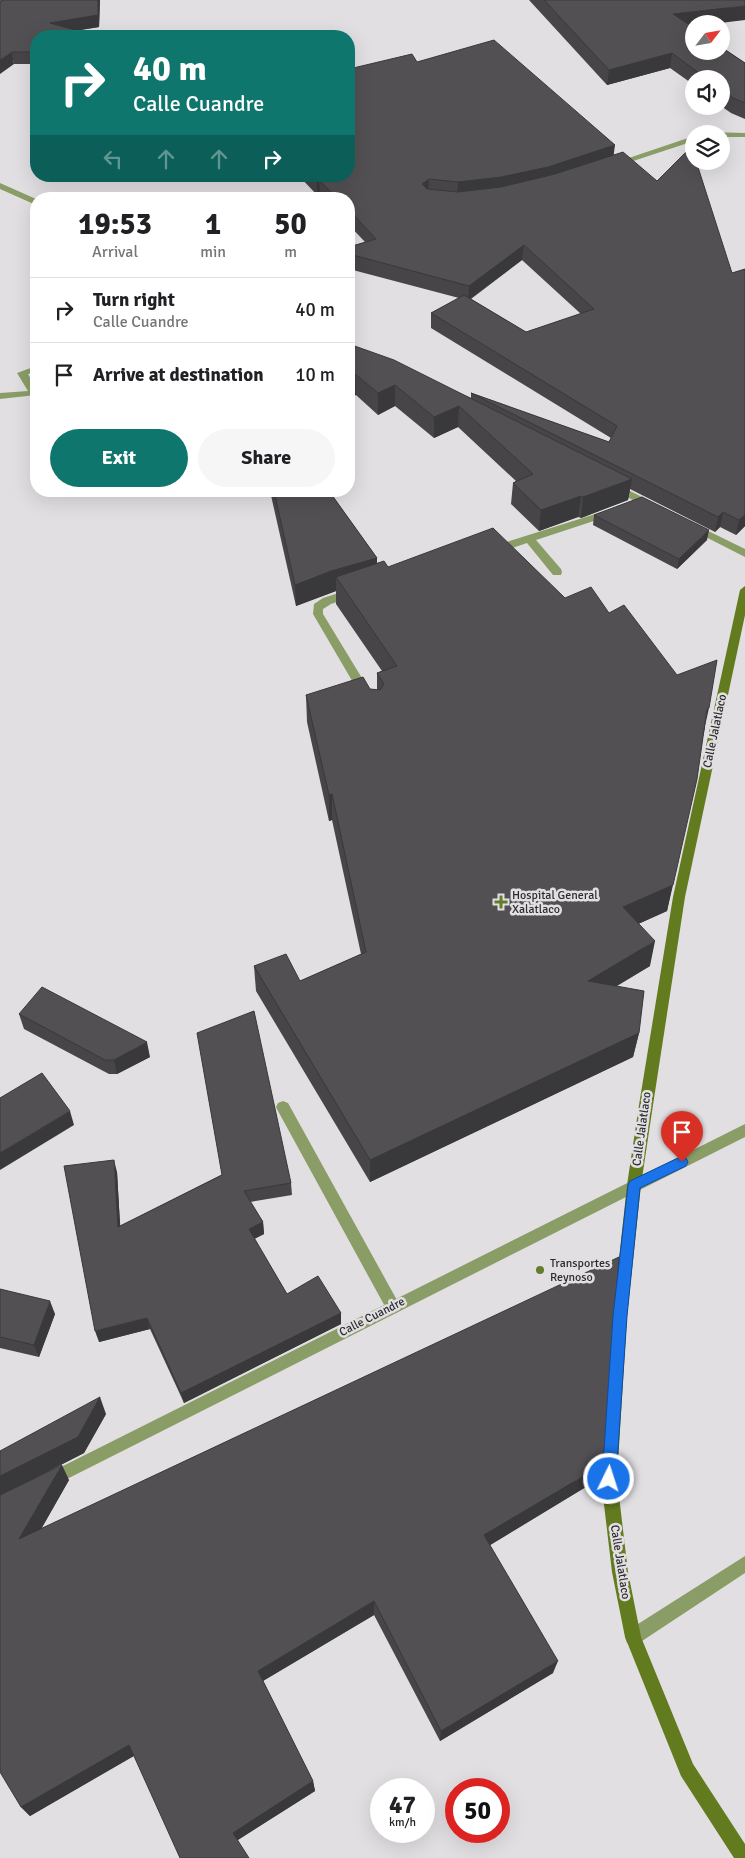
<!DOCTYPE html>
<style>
body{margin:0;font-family:Signika,sans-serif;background:#f6f6f6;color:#202124;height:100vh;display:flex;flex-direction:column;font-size:19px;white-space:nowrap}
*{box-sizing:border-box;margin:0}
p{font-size:16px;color:#757577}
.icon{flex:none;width:28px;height:28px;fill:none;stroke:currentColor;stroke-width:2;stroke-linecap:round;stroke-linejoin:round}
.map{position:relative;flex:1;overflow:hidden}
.panel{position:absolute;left:30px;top:192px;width:325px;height:305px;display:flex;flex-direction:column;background:#fff;border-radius:20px;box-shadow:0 5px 20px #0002}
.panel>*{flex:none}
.top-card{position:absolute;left:30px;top:30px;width:325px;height:152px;border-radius:20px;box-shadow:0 5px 20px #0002;background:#0f766e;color:#fff;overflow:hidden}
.needle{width:32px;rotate:59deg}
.fabs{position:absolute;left:685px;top:15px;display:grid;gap:10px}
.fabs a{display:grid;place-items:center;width:45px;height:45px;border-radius:50%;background:#fff;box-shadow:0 5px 20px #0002;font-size:25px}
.speed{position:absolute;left:370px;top:1778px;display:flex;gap:10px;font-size:25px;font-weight:700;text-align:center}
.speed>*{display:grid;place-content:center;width:65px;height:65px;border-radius:50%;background:#fff;box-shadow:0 5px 20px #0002;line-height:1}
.speed small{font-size:12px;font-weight:400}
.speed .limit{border:8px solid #d22;background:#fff;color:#111}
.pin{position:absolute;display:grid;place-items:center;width:42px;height:42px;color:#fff;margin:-51px -21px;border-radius:50% 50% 50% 0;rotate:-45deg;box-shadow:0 0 5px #0007}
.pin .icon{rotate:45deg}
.me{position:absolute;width:55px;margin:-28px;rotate:4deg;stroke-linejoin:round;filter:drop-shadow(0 0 4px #0008)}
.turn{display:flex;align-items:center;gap:18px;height:105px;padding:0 20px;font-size:22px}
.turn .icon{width:65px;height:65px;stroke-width:2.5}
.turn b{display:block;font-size:35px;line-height:42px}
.lanes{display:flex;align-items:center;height:48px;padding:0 20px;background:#0003;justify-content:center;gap:25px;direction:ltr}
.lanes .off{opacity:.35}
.eta{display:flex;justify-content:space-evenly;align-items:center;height:85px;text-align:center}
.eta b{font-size:30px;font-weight:700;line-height:35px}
.button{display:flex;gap:10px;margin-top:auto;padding:10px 20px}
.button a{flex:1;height:58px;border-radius:30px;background:#0f766e;color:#fff;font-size:20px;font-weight:700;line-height:58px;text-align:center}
.button a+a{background:#f6f6f6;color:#202124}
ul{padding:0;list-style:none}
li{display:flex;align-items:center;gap:15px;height:65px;padding:0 20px;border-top:1px solid #e0e0e0}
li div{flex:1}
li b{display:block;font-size:19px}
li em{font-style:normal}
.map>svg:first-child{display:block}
</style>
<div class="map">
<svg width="745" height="1858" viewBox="0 0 745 1858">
<rect width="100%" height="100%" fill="#e1dfe2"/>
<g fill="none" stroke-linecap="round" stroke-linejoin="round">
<g fill="#8a9d66" fill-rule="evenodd">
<path d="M36,366V372L28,374L36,389V395L0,399V393L28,391L17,373Z"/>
<path d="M608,510L612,511L613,513L612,515L536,540L561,569L562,572L561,575H553L527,543L495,554L490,550L491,547Z"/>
<path d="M351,589L356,593L355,596L331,604L323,609V614L371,693L365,697L361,696L313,614L314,604L323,598Z"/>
<path d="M283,1101L288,1103L398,1302L400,1307L398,1312L393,1314L388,1312L278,1111L276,1107L278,1103Z"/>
</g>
<g fill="#8a9d66" fill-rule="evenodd">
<path d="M707,132L745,133V137H721V134H706Z"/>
<path d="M694,136V141L618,166L611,164Z"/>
<path d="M0,183L36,199V205L0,189Z"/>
<path d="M614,483L656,504L657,506L656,508H648L610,488L609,486Z"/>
<path d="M692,523L745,549V557L688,528L687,526Z"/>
<path d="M745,1124V1137L55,1485L50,1488L45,1485L42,1480L45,1475Z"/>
<path d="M745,1556V1573L639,1643L633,1645L627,1643L625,1637L627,1631Z"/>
</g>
<path fill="#627b1e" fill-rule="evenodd" d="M745,586V615L685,897L653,1105L641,1185L627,1316L617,1479L628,1572L641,1637L693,1764L745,1844V1858H734L681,1776L625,1637L612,1572L601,1479L613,1316L627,1185L639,1105L673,897L740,590Z"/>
</g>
<g fill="#474547" fill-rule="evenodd">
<path d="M0,0H100L99,27L36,36V64H14Z"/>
<path d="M529,0H745L694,24V26H691L745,63V119L731,113L721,106V79H694V85L670,68L607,85Z"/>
<path d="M417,62L614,155L732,273L745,269V526L736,535L720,527L715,532L630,489L628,500L581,518L578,517L539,531L511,504L513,483L516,481L458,427L434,438L395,406L378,415L356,395L349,398V344L471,398V393L609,442L611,438L431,328V313L459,298L349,269V247L365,242L349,225V199H324L320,194L317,195L299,176H349ZM522,260L581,314L526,332L471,299Z"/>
<path d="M270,491H329L377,558V563L388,567L565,598L609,613L705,727L667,911L638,924L650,966L616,986L639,1033L633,1057L370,1182L256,991L254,966L300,981L361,954L332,820L329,821L307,722L306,695L370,689L377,690V673L382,671L336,604V591L296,606Z"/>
<path d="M594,515L707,540L677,569L593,525Z"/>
<path d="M19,1014L150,1057L117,1074H109L24,1029Z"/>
<path d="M117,1172L120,1226L221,1175L291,1183L292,1195L250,1202L263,1222L264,1234L254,1239L287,1294L341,1313V1324L184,1403L150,1329L99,1342Z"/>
<path d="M0,1289L55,1314L39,1357L0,1348Z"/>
<path d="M106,1414L84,1453L37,1477L69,1480L41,1529L599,1479L490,1545L553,1673L440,1741L374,1615L263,1681L313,1781L315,1791L238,1840L134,1756L30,1816L21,1807L0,1476Z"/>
</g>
<g fill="#39383a">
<path d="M98,0H100L99,27L52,35L50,23Z"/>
<path d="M745,6V20L712,24H694V26L671,28L673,14Z"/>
<path d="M12,52L14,64L0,74V60Z"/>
<path d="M672,53L670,68L607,85L609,70Z"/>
<path d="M615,145L613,160L546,181L457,197L458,182Z"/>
<path d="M429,179L428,194L422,184Z"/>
<path d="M319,180L320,194L317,195V181Z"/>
<path d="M524,245L522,260L468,300L469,286Z"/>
<path d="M355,374L356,395L349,398V377Z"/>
<path d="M395,385V406L378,415V393Z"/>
<path d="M459,406L458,427L434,438V417Z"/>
<path d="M632,479L628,500L581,518L583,497Z"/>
<path d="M581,496L578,517L539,531L541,510Z"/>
<path d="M723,512L720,527L715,532L718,517Z"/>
<path d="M745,515V526L736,535L739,520Z"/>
<path d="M709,530L707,540L677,569L679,559Z"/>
<path d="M377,558V579L336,577V591L296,606L295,585L331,571Z"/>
<path d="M709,708L703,735L707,709Z"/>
<path d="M332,794V820L329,821V795Z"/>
<path d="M673,885L667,911L618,933L623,907Z"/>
<path d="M655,941L650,966L584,1006L588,981Z"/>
<path d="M639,1033L633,1057L370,1182V1160Z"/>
<path d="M147,1042L150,1057L117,1074L114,1060Z"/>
<path d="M70,1111L74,1125L0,1170V1153Z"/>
<path d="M114,1160L117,1172L121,1239L118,1227Z"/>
<path d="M263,1222L264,1234L250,1241L249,1229Z"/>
<path d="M50,1301L55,1314L39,1357L34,1345Z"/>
<path d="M341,1313V1324L184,1403L181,1393Z"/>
<path d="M147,1318L150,1329L99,1342L95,1331Z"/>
<path d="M100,1397L106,1414L84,1453L0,1496V1476Z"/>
<path d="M604,1464L599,1479L482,1550L484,1535Z"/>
<path d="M62,1465L69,1480L27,1554L19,1539Z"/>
<path d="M374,1601V1615L261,1682L258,1671Z"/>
<path d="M558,1661L553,1673L440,1741L441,1731Z"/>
<path d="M129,1745L135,1755L30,1816L21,1807Z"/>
<path d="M313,1781L315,1791L236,1841L233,1833Z"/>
</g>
<g fill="#525053" stroke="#39383a">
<path d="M3,0H98V15L50,23L97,36H36V52H12L0,60V2Z"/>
<path d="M544,0H745V6L673,14L694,28V51H721V47L745,63V103L733,98L721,89V79H707L672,53L609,70Z"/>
<path d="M494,40L615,145L548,167L501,177L458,182L429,179L422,184L427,189L458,192L501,187L555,174L623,152L657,181L692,146L694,153V161H696L732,273L745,269V515L739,520L723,512L718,517L471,393L609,442L617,426L431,313L464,295L526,332L594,309L524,245L469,286L349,254V247L376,239L349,210V199H338L319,180L317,181L313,176H349V69L412,54L417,62Z"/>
<path d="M349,344L394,360L632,479L583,497L581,496L541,510L513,483L533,474L459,406L434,417L395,385L378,393L355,374L349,377Z"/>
<path d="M274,491H329L377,558L331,571L295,585Z"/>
<path d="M642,497L709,530L679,559L594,515Z"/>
<path d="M493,528L565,598L591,587L609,613L624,605L677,675L717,660L709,708L707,709L697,779L673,885L623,907L655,941L588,981L644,991L639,1033L370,1160L254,966L286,954L300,981L366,952L332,794L329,795L306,695L363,677L370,689L380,690L384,684L377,673L397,666L336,577L384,561L388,567Z"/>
<path d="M42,987L147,1042L114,1060H105L19,1014Z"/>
<path d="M254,1011L291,1183L244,1191L263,1222L249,1229L287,1294L318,1276L341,1313L181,1393L147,1318L95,1331L64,1166L114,1160L118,1227L222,1175L197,1033Z"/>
<path d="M42,1073L70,1111L0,1153V1098Z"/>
<path d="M619,1257L604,1464L484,1535L558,1661L441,1731L374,1601L258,1671L313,1781L233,1833L249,1858H180L129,1745L21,1807L0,1772V1495L62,1465L19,1539Z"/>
<path d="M0,1289L50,1301L34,1345L0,1337Z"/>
<path d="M100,1397L78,1437L0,1476V1451Z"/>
</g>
<path fill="#1a73e8" stroke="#114b97" d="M682,1156L686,1158L688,1162L686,1166L640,1188L627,1316L616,1479L614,1484L609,1486L604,1484L602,1479L613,1316L628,1185L630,1181Z"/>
<g fill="#657c2d" stroke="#e1dfe2" stroke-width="2">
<path d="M498.5 894.5h5v5h5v5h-5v5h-5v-5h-5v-5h5z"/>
<circle cx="540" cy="1270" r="5"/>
</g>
<g text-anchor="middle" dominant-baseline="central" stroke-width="5" stroke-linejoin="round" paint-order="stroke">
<g font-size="12" fill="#2e2d2e" stroke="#e1dfe2">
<text transform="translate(715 731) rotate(-78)">Calle Jalatlaco</text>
<text transform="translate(642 1129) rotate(-82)">Calle Jalatlaco</text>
<text transform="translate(372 1317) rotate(-27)">Calle Cuandre</text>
<text transform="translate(620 1562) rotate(81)">Calle Jalatlaco</text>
</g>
<g font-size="12" fill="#2e2d2e" stroke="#e1dfe2" text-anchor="start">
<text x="512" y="895">Hospital General<tspan x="512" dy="14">Xalatlaco</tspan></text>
<text x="550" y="1263">Transportes<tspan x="550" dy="14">Reynoso</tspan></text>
</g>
</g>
</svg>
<div class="fabs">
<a><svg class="needle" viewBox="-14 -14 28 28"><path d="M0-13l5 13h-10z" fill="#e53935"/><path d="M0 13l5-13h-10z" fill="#757577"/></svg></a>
<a><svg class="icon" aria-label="sound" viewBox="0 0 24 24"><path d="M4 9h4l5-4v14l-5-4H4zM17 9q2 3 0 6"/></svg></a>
<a><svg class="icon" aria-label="layers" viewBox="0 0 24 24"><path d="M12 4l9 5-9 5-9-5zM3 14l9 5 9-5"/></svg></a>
</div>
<div class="speed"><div>47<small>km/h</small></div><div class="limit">50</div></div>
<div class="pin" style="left:682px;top:1162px;background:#d93025"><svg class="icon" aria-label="arrive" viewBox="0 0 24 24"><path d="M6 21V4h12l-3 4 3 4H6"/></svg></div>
<svg class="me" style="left:609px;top:1479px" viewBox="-20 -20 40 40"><circle r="17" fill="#1a73e8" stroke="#fff" stroke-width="3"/><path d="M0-11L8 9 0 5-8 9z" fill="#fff"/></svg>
<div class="top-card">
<div class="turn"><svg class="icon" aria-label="right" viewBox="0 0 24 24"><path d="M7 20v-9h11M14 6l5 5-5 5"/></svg><div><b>40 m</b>Calle Cuandre</div></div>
<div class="lanes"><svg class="icon off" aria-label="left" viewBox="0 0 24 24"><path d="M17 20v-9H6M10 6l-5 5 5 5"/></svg><svg class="icon off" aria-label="ahead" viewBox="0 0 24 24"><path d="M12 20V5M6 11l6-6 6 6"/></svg><svg class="icon off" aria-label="ahead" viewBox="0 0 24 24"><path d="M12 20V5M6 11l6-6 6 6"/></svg><svg class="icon" aria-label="right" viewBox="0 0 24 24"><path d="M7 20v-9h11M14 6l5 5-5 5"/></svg></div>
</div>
<section class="panel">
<div class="eta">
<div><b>19:53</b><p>Arrival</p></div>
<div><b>1</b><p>min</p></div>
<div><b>50</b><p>m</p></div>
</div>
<ul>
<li><svg class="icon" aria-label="right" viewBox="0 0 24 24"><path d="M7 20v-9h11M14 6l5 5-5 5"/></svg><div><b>Turn right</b><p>Calle Cuandre</p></div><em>40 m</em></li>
<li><svg class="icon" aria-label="arrive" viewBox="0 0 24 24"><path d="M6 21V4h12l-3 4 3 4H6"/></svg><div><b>Arrive at destination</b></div><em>10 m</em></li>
</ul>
<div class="button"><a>Exit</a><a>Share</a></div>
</section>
</div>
